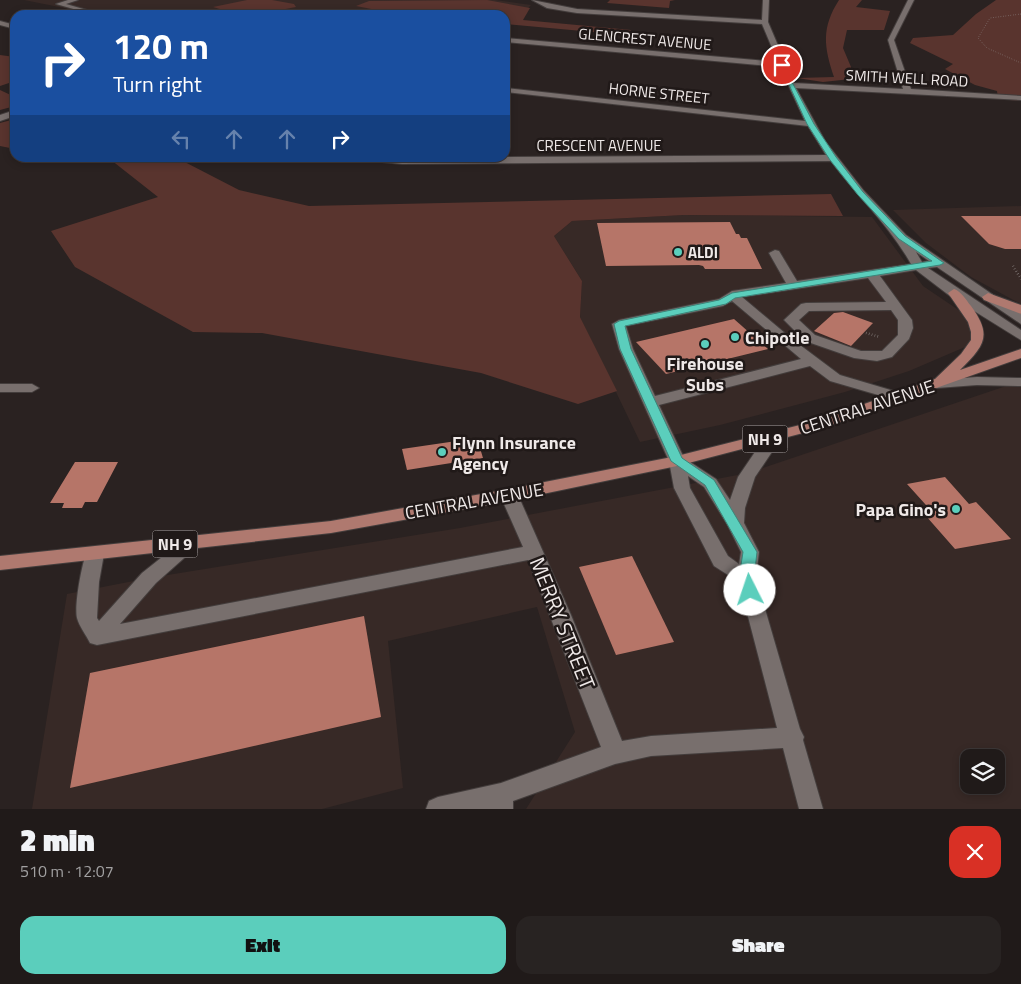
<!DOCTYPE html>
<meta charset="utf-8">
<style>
body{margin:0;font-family:"Titillium Web",sans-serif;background:#282322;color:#f1f3f6;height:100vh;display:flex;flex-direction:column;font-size:19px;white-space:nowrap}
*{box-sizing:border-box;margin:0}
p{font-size:16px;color:#a2a1a2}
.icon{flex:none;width:28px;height:28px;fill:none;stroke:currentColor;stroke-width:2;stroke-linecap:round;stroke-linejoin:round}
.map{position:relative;height:809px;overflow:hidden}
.details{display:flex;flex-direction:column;background:#201a19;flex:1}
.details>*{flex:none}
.hud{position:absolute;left:10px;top:10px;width:500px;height:152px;border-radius:15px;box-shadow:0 2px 8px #0003,0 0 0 1px #3d3838;background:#1a4fa0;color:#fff;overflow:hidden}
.buttons{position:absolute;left:960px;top:749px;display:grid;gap:10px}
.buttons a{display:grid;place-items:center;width:45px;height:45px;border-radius:10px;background:#201a19;box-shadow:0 2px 8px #0003,0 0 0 1px #3d3838;font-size:25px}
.pin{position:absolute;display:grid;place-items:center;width:42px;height:42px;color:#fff;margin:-21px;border:2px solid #fff;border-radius:50%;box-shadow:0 1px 5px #0007}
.me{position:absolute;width:55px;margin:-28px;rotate:356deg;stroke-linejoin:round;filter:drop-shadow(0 0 4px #0008)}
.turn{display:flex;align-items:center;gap:18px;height:105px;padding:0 20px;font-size:22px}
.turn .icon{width:65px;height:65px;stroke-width:2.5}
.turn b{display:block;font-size:35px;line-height:42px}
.lanes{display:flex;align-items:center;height:48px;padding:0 20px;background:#0003;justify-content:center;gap:25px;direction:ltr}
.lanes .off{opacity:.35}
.round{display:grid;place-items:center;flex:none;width:52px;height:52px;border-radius:15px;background:#282322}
.summary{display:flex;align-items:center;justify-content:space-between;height:85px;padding:0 20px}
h1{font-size:30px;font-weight:800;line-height:38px}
.button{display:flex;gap:10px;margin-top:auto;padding:10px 20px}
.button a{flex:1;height:58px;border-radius:15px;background:#5bcebc;color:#111;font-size:20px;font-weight:800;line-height:58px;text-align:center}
.button a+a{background:#282322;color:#f1f3f6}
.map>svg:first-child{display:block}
</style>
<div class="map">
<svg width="1021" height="809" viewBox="0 0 1021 809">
<rect width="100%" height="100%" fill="#2a2221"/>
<g fill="#372926" fill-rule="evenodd">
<path d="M24,0H495L531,5L513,24H505V15H45L69,9Z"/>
<path d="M1021,206V304L971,277L926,243L893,210Z"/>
<path d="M684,215L872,217L923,286L966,315L979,341L909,371L845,392L720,425L640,442L580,317L582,281L554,236L572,221Z"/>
<path d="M1021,381V809H526L575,732L537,607L388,641L403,788L322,809H32L67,594L149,578L460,528L748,473ZM969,758H996V785H969Z"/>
</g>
<g fill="#59342e">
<path d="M247,0H272L294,4L296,7L254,15H240L213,7Z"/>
<path d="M487,0L530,8L523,20L631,30L626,35L505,24V15H402L356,6L369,1Z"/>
<path d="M610,0H675L670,1L669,8L607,3Z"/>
<path d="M839,0H862L856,7L890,11L884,30H847L843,48L851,67V79L823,82L797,78L834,77C824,47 821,28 839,0Z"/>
<path d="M996,0H1021V101L998,99L997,91L975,85L945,69L953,64L910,43L913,38L953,35L976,14Z"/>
<path d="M0,55L15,57V81L0,86Z"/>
<path d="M0,90L15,97V106L0,110Z"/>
<path d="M15,119V149L0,146V123Z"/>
<path d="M81,158H177L239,190L309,206L831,194L843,216L684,215L572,221L554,236L582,281L580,317L617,391L578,404L481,373L262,333L193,332L75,267L51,231L158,197L111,160Z"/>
</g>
<g fill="#b67568">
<path d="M961,216H1021V249H1005L989,244Z"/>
<path d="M730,222L736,234H739L741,238H747L762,269H705L703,266L699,265L606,266L597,223Z"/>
<path d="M843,312L873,323L851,346L814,331L834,313Z"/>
<path d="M734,319L768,349L666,374L636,342Z"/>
<path d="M477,438L483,458L407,470L402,449Z"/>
<path d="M75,462H118L97,502H85L82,508H62L64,503H50Z"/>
<path d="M945,477L969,504L976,502L1011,539L955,549L926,516L935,515L907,484Z"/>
<path d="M632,556L674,642L616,655L579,567Z"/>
<path d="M364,616L381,717L70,788L90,673Z"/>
</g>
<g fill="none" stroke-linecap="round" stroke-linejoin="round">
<defs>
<g id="minor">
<path d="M68,0H78L66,4L87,10L73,15H63L77,10L56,4Z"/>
<path d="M532,0L577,9L762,20L763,0H769L768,22L794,83L903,89L888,40L908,0H914L894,40L911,89L1021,96V100L796,88L825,141L864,191L906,235L1021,314V324L937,267L928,268L1021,330V340L950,296L916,270L880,276L912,320L913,328L909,339L892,357L877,361L854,358L805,341L784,320L801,304L806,303L886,302L868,278L742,297L792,339L840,375L904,394L906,397L899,401L830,381L810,366L659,405L684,458L716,479L730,500L738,477L768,433H780L782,437L755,477L745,508L744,523L759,552L756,578L800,729L804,737L803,740L823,809H799L783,748L651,756L615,764L513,801V809H426L429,801L438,797L501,783L601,747L528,560L97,645L90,643C86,635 79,626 77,618C74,606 82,561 88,549L95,547L102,549L104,554L99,582L97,618L99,621L142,573L186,538L192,536L198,538L201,543L156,583L120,624L523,547L500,495L503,491H515L518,495L571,615L622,741L651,736L777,728L739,582L714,566L674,488L669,461L619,349L612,324L619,320L719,299L732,291L786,283L769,253L775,250L779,251L797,281L911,264C890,226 857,196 831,161L402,164L362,160L361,158L826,155L808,126L505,92V88L805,121L780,67L505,42V38L778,62L762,24L577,13L547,8ZM916,252L929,261L922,262ZM732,301L801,359L655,396L633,349L626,326L723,306ZM891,310L898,320V335L882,351H861L815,335L799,320L809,311ZM688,476L704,487L727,524L741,552L739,564L728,556L690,488Z"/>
<path d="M0,21L15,25V29L0,25Z"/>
<path d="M15,110V116L0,121V115Z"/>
<path d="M977,377L1021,378V386L977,385L937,388L930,384L937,380Z"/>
<path d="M0,384H32L39,388L32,392H0Z"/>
</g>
<g id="major">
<path d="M954,289C961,291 966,300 971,306C993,336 984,346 960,370L1021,349V358L826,427L677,466L509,501L331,533L0,570V556L331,521L509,489L677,456L816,421L935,379L961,354L971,340V332L968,322L948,293Z"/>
<path d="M988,293L1021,305V314L984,300L982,297Z"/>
</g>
</defs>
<use href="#minor" stroke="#433d3c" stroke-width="2"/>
<use href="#major" stroke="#433d3c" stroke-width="2"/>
<g stroke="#918a89" stroke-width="1" stroke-dasharray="0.5 2" stroke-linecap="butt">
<path d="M1021,14L990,18L978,38L987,48L1021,63"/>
<path d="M300,15L316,10"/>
</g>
<g stroke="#918a89" stroke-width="2.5" stroke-dasharray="0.5 2.5" stroke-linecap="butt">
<path d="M1013,266L1021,279"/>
<path d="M866,333L880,337"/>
</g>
<use href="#minor" fill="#786f6d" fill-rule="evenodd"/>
<use href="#major" fill="#af796f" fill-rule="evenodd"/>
</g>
<path fill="#5bcebc" stroke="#3b867a" d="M782,63L814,124L836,157L863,192L905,236L944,263L940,265L735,298L726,304L625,326L631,349L682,458L714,480L757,552L754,578L757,590L755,593H745L739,578L743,552L705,485L671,461L620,349L614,324L619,321L719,300L732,293L932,261L899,239L858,195L830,160L807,124L780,65Z"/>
<g fill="#5bcebc" stroke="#201918" stroke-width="2">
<circle cx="678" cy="252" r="5"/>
<circle cx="735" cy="337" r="5"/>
<circle cx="705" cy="344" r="5"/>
<circle cx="442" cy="452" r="5"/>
<circle cx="956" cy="509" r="5"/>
</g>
<g text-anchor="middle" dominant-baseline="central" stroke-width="5" stroke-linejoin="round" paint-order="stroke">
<g font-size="15" fill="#efe9e8" stroke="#201918">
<text transform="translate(645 39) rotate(5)">GLENCREST AVENUE</text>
<text transform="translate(907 78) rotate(3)">SMITH WELL ROAD</text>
<text transform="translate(659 93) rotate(6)">HORNE STREET</text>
<text x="599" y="145">CRESCENT AVENUE</text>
</g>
<g font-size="15" font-weight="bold" fill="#efe9e8" stroke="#201918" text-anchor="start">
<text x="688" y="252">ALDI</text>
</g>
<g fill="#201918" stroke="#b1abaa" stroke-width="1">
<rect x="742.5" y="425.5" width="45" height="27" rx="4"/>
<rect x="152.5" y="530.5" width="45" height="27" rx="4"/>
</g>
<g font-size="16" font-weight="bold" fill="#efe9e8">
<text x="765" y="439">NH 9</text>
<text x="175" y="544">NH 9</text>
</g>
<g font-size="18" font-weight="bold" fill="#efe9e8" stroke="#201918" text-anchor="start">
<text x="745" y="337">Chipotle</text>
<text x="705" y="363" text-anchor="middle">Firehouse<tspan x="705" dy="21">Subs</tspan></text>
<text x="452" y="442">Flynn Insurance<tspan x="452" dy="21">Agency</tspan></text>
<text x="946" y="509" text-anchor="end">Papa Gino's</text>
</g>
<g font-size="18" fill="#efe9e8" stroke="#201918">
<text transform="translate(867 407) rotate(-18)">CENTRAL AVENUE</text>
<text transform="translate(474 501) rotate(-10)">CENTRAL AVENUE</text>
</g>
<g font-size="21" fill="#efe9e8" stroke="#201918">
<text transform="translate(563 623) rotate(68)">MERRY STREET</text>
</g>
</g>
</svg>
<div class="buttons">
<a><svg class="icon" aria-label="layers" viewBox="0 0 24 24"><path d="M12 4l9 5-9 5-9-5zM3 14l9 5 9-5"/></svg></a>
</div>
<div class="pin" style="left:782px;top:65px;background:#d93025"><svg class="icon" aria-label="arrive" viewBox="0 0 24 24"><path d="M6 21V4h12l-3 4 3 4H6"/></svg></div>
<svg class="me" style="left:750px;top:590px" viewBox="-20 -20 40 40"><circle r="19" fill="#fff"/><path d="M0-13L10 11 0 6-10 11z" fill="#5bcebc"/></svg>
<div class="hud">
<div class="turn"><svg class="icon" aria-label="right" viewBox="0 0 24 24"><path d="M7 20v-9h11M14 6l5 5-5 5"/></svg><div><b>120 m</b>Turn right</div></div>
<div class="lanes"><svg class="icon off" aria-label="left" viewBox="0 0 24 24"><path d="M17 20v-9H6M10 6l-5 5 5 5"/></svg><svg class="icon off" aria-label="ahead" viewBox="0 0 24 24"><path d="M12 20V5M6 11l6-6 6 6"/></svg><svg class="icon off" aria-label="ahead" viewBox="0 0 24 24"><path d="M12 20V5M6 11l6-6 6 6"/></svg><svg class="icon" aria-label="right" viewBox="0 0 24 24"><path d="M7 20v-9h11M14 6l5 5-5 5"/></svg></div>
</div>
</div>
<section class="details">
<div class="summary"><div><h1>2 min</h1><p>510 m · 12:07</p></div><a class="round" style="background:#d93025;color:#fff"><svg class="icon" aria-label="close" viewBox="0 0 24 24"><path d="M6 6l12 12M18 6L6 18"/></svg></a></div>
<div class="button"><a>Exit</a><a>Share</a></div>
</section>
